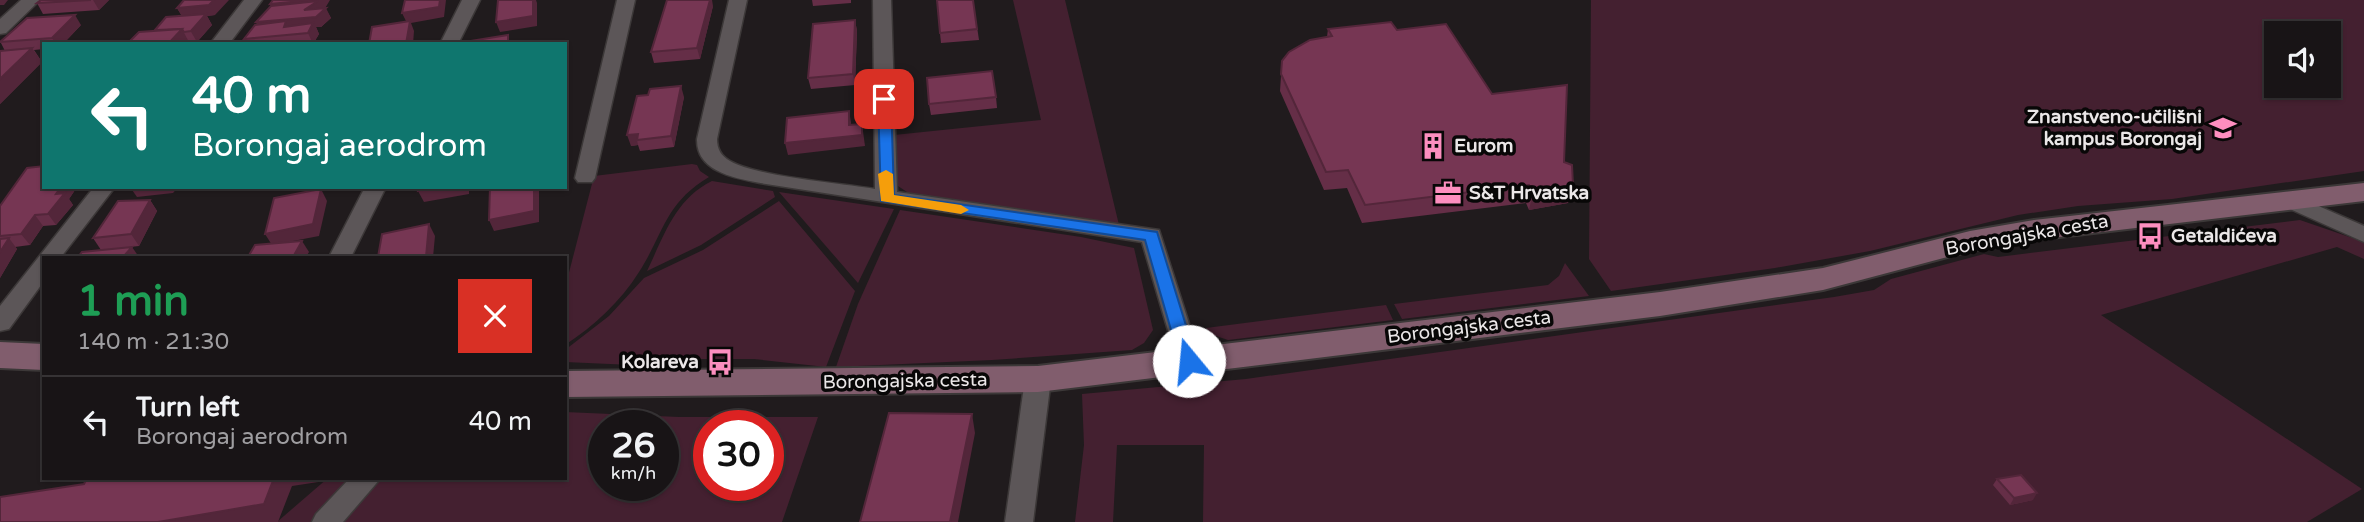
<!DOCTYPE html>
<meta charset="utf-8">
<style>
body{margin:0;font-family:"Varela Round",sans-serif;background:#252123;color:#f1f3f6;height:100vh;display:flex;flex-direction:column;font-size:26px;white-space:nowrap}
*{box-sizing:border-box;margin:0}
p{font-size:23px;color:#9f9ea1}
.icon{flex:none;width:38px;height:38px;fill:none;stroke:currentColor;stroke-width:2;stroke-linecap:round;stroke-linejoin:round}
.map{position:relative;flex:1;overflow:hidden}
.details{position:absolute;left:42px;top:256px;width:525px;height:224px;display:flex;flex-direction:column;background:#181416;border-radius:0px;box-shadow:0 2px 5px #0004,0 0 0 2px #363335}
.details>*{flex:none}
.top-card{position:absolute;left:42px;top:42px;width:525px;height:147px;border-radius:0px;box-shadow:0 2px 5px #0004,0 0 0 2px #363335;background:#0f766e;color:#fff;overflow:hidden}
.controls{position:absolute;left:2264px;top:21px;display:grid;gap:14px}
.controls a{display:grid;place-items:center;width:77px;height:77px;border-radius:0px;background:#181416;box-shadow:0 2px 5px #0004,0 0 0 2px #363335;font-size:35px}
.speed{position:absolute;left:588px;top:410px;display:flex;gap:14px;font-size:35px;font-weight:700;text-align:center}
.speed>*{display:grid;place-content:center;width:91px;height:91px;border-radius:50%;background:#181416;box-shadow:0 2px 5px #0004,0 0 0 2px #363335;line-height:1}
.speed small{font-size:18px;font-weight:400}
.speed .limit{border:10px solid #d22;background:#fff;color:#111}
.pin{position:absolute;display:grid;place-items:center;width:60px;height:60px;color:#fff;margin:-30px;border-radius:14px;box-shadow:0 4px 10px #0006}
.me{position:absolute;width:77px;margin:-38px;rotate:343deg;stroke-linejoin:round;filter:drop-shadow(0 0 5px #0008)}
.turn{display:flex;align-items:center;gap:24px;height:147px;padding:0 35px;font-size:32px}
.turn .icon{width:91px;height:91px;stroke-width:2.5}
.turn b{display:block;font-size:49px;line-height:60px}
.round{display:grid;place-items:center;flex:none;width:74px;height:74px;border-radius:0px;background:#252123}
.overview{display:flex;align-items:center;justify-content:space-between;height:119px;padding:0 35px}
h1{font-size:42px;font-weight:700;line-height:52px;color:#1e9e55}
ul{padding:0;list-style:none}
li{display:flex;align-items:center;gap:21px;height:91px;padding:0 35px;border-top:2px solid #363335}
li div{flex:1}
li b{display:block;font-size:26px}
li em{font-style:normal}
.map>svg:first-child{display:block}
</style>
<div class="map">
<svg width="2364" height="522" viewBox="0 0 2364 522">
<rect width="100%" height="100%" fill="#201b1d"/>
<g fill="#442030" fill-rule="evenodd">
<path d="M1013,0H1065L1119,225L910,194L895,184L894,135L1041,120Z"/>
<path d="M1591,0H2364V171L2172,199L2078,206L2018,215L1870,251L1775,268L1611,291L1589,259ZM2277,33H2329V86H2277Z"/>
<path d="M692,164L697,165L700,171L709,177C665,203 664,233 639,272C621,301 594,326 565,345V288L594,176Z"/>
<path d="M712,181L773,191L775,197L701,245L647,271C664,236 675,199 712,181Z"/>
<path d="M779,192L894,209L858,283Z"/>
<path d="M779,201L855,291L826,367L754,359H700L655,366L565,362V350L609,316L644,278L703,250Z"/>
<path d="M900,210L1081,237L1134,248L1153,330L1144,343L1132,350L992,360L836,367L858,304Z"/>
<path d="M2300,220L2364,242V259L2337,247L2101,315L2362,489L2307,522H1203L1204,445H1117L1113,522H1075L1084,445L1082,394L1246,379L1834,297L1874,290L1891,279L1984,254L1998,257Z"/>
<path d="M1565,263L1589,296L1402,319L1394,304L1548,285L1559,276Z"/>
<path d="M1386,305L1393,320L1228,340L1213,335L1206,328Z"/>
<path d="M565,412L679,417H818L782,522H338L379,478H565ZM604,425H663V485H604ZM709,425H768V485H709Z"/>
<path d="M328,478H351L313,522H277Z"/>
</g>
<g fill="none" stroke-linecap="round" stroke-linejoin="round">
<defs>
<g id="street">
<path d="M21,0H40L6,33L0,34V19Z"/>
<path d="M244,0H262L229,44H210Z"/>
<path d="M462,0H480L458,44H440Z"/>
<path d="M617,0H635L595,178L592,182H578L575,178Z"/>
<path d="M729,0H747L717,139C717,149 721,156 730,161C758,177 840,183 875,189L873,0H891L897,192L1159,230L1201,361L1198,367L1189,370L1180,367L1177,361L1142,242L766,184C741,179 696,174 697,139Z"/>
<path d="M94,187H115L61,257H44V281L9,329L0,331V306Z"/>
<path d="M365,187H386L351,257H329Z"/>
<path d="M2289,193L2364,226V242L2281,205L2278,200L2281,195Z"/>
<path d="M1038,370L1047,373L1051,379L1033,522H1005L1025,379L1029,373Z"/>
<path d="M350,478H381L343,522H312L316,514Z"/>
</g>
<g id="secondary">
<path d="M2364,183V201L2034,240L1970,251L1823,290L1660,316L1038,392L565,397V371L1038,366L1660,292L1823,268L1970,231L2034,220Z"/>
<path d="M0,342L44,344V370L0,368Z"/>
</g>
</defs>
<use href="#street" stroke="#3c3838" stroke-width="3"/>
<use href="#secondary" stroke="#3c3838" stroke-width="4"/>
<use href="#street" fill="#5c5658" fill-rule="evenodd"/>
<use href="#secondary" fill="#815d6d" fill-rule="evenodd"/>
</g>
<g fill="#652e47">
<path d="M41,0H109L99,10L43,14L37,3Z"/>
<path d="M812,0H851V3L813,6Z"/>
<path d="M973,0L979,40L941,43L940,33Z"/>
<path d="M270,4L325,8L331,18L321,27H316L319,34L313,44H246L244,39L257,24L256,22L271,6Z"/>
<path d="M713,6L700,59L654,63L651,52Z"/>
<path d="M177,8L215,15L207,16L212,25L197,42L190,43V44L130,41L155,30L182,16Z"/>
<path d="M855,20L857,31L855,85L811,89L808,78Z"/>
<path d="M81,25L63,44H44V49L34,50L42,62L0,104V51H5L0,41Z"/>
<path d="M1328,29L1397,30L1492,94L1564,162L1568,203L1529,210L1526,203L1362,223L1347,188L1324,190L1280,91L1282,61L1327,37Z"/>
<path d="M637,96L684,97L674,147L640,151L638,145L631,146Z"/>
<path d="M996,97L997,108L931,115L929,104Z"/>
<path d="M44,187H77L69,199L73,205L56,225L43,226L30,245L15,247L17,249L0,278V206Z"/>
<path d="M150,200L157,211L139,246L101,250L93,238Z"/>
<path d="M1997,479L2033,500L2010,505L1993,485Z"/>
</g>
<g fill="#53263a">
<path d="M0,0H8L4,5H0Z"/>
<path d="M93,0H109L99,10Z"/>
<path d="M214,0H229L215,15L207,16L212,25L197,42L177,8Z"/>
<path d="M312,0H330L324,10L326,8L331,18L321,27H316L319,34L313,44L308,33H261L256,22L275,14L270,4Z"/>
<path d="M440,0H446L444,17L411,23L414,31L413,44H406L407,23L402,13Z"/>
<path d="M533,0H536L537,3V26L500,32L496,22Z"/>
<path d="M710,0H712L713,6L700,59L697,48Z"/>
<path d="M75,15L81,25L63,44H56L52,38Z"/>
<path d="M855,20L857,31L855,85L853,74Z"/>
<path d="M182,29L190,44H168Z"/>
<path d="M32,48L42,62L0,104V79Z"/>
<path d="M681,86L684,97L674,147L671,136Z"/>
<path d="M849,111L851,122V136L862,124L865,146L788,155L785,143L849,125Z"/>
<path d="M638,134L637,140L638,145L631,146L627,135Z"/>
<path d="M1573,185L1568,203L1529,210L1533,192Z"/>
<path d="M61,187H77L69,199L73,205L56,225L48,214L56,194Z"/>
<path d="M130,187H178L173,193L137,197Z"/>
<path d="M438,187H469V194L424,202L418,191Z"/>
<path d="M534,187H539V222L494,231L489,220Z"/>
<path d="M321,189L327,201L319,236L272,245L265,234Z"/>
<path d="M150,200L157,211L139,246L131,234Z"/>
<path d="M35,215L43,226L30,245L21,234Z"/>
<path d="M429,224L435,236L433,257H426Z"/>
<path d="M9,238L17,249L0,278V252Z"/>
<path d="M302,241L309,252L306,257H293Z"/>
<path d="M132,247L139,257H123Z"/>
<path d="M972,414L975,433L958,522H950Z"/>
<path d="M274,478H326L325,481L292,486L278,522H158Z"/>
<path d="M2037,493L2033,500L2010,505L2014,498Z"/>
</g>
<g fill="#763653" stroke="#53263a" stroke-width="2">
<path d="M41,0H91L37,3Z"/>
<path d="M184,0H214L209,5L177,8Z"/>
<path d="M273,0H312L270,4Z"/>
<path d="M405,0H440L439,7L402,13Z"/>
<path d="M498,0H533V16L496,22Z"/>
<path d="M667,0H710L697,48L651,52Z"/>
<path d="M937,0H973L977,29L940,33Z"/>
<path d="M318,1L304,10L326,8L316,17L256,22L271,6Z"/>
<path d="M206,14L191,31L184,32L182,29L155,30L166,17Z"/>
<path d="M75,15L52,38L0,42L27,18Z"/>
<path d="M855,20L853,74L808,78L813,24Z"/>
<path d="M286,21L284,27L313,23L308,33L244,39L255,25Z"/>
<path d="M410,21L406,44H369L372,27Z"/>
<path d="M1391,22L1397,30L1446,24L1492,94L1567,85L1564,162L1572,165L1573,185L1533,192L1529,185L1365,205L1348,170L1326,172L1281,74L1282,61L1289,52L1310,40L1332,36L1328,29Z"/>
<path d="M182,29L168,44H112L114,42L130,41L139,32Z"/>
<path d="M508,35V44H470V41Z"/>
<path d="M32,48L0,79V51Z"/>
<path d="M992,71L996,97L929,104L927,78Z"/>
<path d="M681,86L671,136L637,140L638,134L627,135L637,96L648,95L650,89Z"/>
<path d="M849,111V125L862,124V135L785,143L787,118Z"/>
<path d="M44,166V187H61L56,194L65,193L48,214L35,215L21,234L0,236V206L27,168Z"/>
<path d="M419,187H438L418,191Z"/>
<path d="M490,187H534V211L489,220Z"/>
<path d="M321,189L313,224L265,234L274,198Z"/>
<path d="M150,200L131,234L93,238L118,201Z"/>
<path d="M429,224L426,257H378L382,234Z"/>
<path d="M9,238L0,252V239Z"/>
<path d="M302,241L293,257H248L255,245Z"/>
<path d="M132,247L123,257H78L82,252Z"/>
<path d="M889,413L972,414L950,522H860Z"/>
<path d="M2021,475L2037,493L2014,498L1997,479Z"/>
<path d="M87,478H274L264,504L158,522H0V497L84,484Z"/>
</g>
<path fill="#1a73e8" stroke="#114b97" stroke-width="2" d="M884,95L891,99L894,195L1157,232L1197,361L1195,366L1189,367L1180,361L1145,240L881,201L878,99Z"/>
<path fill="#f59e0b" d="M886,170L893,174L894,195L961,205L969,210L961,214L881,201L878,174Z"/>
<defs>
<symbol id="university-bare" viewBox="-9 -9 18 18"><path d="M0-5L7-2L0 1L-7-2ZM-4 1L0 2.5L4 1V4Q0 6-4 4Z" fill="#fd8ebf" stroke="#080707" stroke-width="2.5" paint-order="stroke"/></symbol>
<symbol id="building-bare" viewBox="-9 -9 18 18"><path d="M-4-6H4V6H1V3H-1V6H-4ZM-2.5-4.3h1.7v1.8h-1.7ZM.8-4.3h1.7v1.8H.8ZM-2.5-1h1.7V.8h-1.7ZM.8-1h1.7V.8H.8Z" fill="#fd8ebf" stroke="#080707" stroke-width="2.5" paint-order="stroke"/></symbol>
<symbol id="office-bare" viewBox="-9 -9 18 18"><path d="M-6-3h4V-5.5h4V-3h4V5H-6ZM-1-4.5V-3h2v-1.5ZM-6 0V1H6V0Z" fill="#fd8ebf" stroke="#080707" stroke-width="2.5" paint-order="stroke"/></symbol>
<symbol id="bus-bare" viewBox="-9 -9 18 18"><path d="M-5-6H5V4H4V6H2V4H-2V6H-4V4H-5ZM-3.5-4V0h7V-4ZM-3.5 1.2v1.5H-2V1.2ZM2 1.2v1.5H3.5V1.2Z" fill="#fd8ebf" stroke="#080707" stroke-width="2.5" paint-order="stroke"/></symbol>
</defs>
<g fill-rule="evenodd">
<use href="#university-bare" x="2204" y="109" width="38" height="38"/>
<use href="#building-bare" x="1414" y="127" width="38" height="38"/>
<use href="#office-bare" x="1429" y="174" width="38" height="38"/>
<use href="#bus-bare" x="2131" y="217" width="38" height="38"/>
<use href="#bus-bare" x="701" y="343" width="38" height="38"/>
</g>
<g text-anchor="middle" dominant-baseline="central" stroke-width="7" stroke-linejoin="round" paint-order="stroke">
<g font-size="19" font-weight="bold" fill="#ebe7e8" stroke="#080707" text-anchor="start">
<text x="2202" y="117" text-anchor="end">Znanstveno-učilišni<tspan x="2202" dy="22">kampus Borongaj</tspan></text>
<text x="1454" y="146">Eurom</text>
<text x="1469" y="193">S&amp;T Hrvatska</text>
<text x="2171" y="236">Getaldićeva</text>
<text x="699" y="362" text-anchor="end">Kolareva</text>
</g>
<g font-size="19" fill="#ebe7e8" stroke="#080707">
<text transform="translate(2027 235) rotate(-10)">Borongajska cesta</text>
<text transform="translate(1469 327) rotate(-7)">Borongajska cesta</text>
<text transform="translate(905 381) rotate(-1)">Borongajska cesta</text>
</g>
</g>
</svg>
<div class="controls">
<a><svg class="icon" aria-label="sound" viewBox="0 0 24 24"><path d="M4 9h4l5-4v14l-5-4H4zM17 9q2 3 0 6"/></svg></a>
</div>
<div class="speed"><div>26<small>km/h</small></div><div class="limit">30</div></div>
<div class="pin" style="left:884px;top:99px;background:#d93025"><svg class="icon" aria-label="arrive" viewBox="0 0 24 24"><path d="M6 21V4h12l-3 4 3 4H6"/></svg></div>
<svg class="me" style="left:1189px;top:361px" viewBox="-20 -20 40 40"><circle r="19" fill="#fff"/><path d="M0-13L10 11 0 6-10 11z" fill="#1a73e8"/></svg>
<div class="top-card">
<div class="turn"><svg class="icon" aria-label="left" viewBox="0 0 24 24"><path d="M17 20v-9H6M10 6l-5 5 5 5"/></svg><div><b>40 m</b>Borongaj aerodrom</div></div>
</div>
<section class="details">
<div class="overview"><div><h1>1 min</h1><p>140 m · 21:30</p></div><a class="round" style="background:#d93025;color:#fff"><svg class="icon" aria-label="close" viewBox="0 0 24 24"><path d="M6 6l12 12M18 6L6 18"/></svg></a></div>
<ul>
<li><svg class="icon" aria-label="left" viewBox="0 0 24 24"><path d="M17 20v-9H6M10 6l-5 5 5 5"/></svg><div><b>Turn left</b><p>Borongaj aerodrom</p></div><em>40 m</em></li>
</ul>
</section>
</div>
